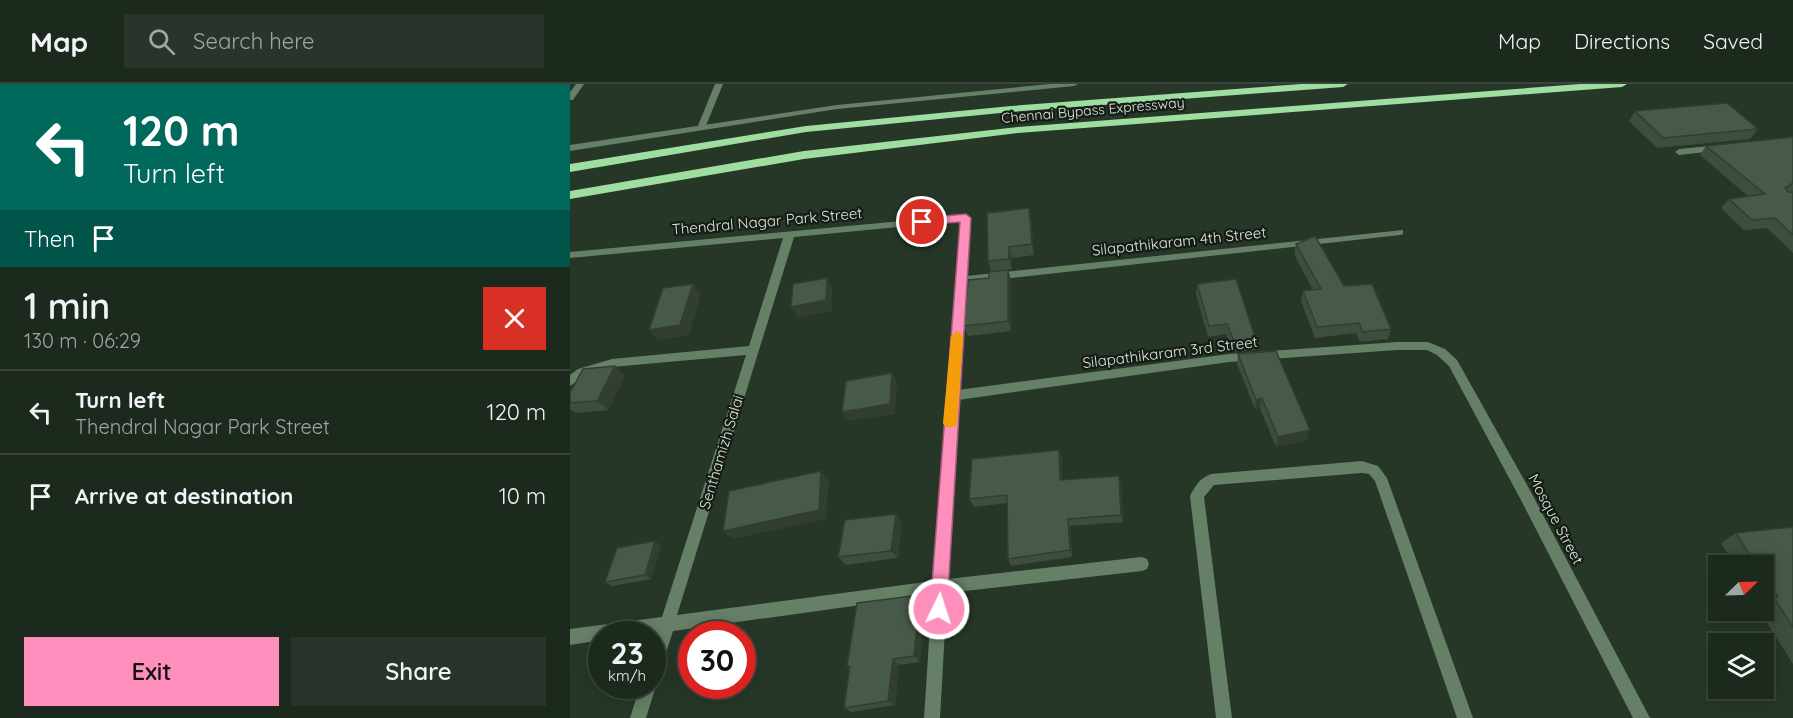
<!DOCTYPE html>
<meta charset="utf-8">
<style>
body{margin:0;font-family:Quicksand,sans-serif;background:#29352a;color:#f1f3f6;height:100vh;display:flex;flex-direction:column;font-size:22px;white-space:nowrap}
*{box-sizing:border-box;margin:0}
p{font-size:20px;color:#a0a6a4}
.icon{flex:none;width:33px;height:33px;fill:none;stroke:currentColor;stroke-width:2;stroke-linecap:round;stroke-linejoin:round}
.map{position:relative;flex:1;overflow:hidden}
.details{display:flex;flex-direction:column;background:#1c291d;width:570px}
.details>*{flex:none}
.top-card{background:#00695c;color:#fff;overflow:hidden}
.needle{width:39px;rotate:67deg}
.controls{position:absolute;left:1138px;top:471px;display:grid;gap:12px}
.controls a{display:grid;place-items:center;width:66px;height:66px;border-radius:0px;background:#1c291d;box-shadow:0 3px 15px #0003,0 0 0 2px #3a453b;font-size:30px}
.speed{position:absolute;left:18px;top:537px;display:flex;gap:12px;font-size:30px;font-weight:700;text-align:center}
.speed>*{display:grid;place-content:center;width:78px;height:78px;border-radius:50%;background:#1c291d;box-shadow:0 3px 15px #0003,0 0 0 2px #3a453b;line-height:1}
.speed small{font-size:15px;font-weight:400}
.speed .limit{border:9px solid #d22;background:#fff;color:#111}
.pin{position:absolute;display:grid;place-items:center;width:51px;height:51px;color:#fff;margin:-26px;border:3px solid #fff;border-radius:50%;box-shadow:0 2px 6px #0007}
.me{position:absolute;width:66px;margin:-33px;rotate:4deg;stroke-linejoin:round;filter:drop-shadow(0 0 4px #0008)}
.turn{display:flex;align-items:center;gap:21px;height:126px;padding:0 24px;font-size:27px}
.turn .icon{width:78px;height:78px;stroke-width:2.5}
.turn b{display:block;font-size:42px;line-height:51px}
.then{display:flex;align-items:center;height:57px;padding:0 24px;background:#0003;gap:12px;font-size:22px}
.round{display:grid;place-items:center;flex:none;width:63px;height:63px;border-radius:0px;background:#29352a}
.head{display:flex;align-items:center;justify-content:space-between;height:102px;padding:0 24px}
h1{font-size:36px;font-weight:600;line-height:45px}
.action{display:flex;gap:12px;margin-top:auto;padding:12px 24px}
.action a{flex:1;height:69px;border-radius:0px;background:#fe8ebc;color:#111;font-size:24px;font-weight:600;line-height:69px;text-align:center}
.action a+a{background:#29352a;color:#f1f3f6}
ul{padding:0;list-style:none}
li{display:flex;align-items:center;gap:18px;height:84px;padding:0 24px;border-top:2px solid #3a453b}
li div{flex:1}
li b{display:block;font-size:22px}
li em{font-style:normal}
header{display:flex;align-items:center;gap:36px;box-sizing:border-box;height:84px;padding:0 30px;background:#1c291d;border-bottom:2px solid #3a453b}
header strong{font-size:28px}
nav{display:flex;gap:33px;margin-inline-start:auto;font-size:21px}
.search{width:420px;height:54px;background:#29352a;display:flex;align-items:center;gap:15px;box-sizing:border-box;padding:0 21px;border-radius:0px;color:#a0a6a4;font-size:22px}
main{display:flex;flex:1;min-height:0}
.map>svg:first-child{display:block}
</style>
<header>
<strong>Map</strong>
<div class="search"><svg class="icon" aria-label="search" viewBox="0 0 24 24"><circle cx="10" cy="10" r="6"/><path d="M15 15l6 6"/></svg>Search here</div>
<nav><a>Map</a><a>Directions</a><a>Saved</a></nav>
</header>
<main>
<section class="details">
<div class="top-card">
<div class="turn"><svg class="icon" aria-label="left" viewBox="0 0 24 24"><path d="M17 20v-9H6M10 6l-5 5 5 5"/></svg><div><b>120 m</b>Turn left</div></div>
<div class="then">Then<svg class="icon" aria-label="arrive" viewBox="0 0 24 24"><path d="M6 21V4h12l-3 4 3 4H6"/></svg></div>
</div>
<div class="head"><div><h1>1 min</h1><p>130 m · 06:29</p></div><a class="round" style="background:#d93025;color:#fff"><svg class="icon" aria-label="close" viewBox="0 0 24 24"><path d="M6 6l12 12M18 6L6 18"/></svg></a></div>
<ul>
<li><svg class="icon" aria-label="left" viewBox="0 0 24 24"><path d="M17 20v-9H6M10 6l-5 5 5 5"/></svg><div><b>Turn left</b><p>Thendral Nagar Park Street</p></div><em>120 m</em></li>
<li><svg class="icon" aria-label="arrive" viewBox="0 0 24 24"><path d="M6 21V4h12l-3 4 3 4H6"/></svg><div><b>Arrive at destination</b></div><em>10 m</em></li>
</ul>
<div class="action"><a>Exit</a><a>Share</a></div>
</section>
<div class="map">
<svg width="1223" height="634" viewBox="0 0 1223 634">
<rect width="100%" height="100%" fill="#263727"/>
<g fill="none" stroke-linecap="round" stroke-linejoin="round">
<g fill="#658066" fill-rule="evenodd">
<path d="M6,0H14L3,16H0V8Z"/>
<path d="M145,0H153L135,44L128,46L127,44Z"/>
<path d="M1150,61L1154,64L1153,66L1109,71L1105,68L1109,65Z"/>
<path d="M396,131L401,134L397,192L833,146V150L830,151L396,199L388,306L659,270L827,258H858L875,265L887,276L962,410L1080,634H1063L952,418L879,282L867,271L857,266H827L659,278L388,316L378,495L572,473L577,475L579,480L577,485L572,487L377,509L370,634H354L362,511L103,547L90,588L88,594L82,596V562L87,549L32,550V556L0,561V545L92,533L176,271L42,283L16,291L0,302V291L8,285L42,275L179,262L213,154L0,174V168ZM391,137L363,497L107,531L224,153Z"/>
<path d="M792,377L808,382L817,394L903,634H887L805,397L799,390L792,389L644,401L634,413L662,634H646L620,412C625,402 630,394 641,390Z"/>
<path d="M82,596L86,602L76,634H60L70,602H82Z"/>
</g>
<path fill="#658066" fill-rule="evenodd" d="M480,0H508L504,2L267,25L0,67V61L267,21Z"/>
<g fill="#9edea0" fill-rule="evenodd">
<path d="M731,0H778L773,3L441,28L236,48L0,88V80L236,42L441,22Z"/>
<path d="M1010,0H1057L1052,3L448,49L234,75L0,115V107L234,67L448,43Z"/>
</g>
</g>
<g fill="#3d4d3e">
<path d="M1065,27L1188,45L1180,55L1087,64L1059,37Z"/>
<path d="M1223,53V169L1197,144L1174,146L1151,124L1159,115L1178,112L1130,71L1136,62Z"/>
<path d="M459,124L461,135L464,171L442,174V185L421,187L418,177Z"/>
<path d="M726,160L821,245L818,255L790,258L786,249L745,254L731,217L733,207L743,206L724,170Z"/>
<path d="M438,186L441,196V247L398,252L394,242L419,194Z"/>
<path d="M627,200L686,256L685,266L663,267L656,250L638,253L626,210Z"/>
<path d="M668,270L737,356L706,363L690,324L685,325L667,280Z"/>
<path d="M55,292L38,326L6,329L0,325V309Z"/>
<path d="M489,366L492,375V396L551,401L553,438L500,442L502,473L441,482L438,475L437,419L404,423L399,415Z"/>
<path d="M326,430L332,438L328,474L276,481L268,473Z"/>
<path d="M1223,443V580L1189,526H1194V482H1165L1151,459L1166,449Z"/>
<path d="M85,457L91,462L81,495L42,502L35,498Z"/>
<path d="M350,511L355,517L350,578L329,581L325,621L281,628L274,624L279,583L277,582Z"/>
</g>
<g fill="#323e32">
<path d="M459,124L461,135L464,171L462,160Z"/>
<path d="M439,163L442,174V185L439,175Z"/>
<path d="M438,186L441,196V247L438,237Z"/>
<path d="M257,194L262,204V227L228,234L221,223Z"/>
<path d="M123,200L131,211L119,251L88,256L79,246Z"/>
<path d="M45,282L55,292L38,326L27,317Z"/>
<path d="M322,289L327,299L325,330L279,337L272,328Z"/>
<path d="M692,314L690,324L685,325L686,316Z"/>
<path d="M740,346L737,356L706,363L708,353Z"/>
<path d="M489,366L492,375V405L490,396Z"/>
<path d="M251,387L259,396L256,435L163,455L153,447Z"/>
<path d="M549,392L551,401L553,438L551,431Z"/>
<path d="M326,430L332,438L328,474L321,467Z"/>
<path d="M498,435L500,442L502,473L500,466Z"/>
<path d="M85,457L91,462L81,495L75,491Z"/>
<path d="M350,511L355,517L350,578L344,572Z"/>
<path d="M323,575L329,581L325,621L318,617Z"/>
</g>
<g fill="#475948" stroke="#323e32" stroke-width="1.5">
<path d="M1157,19L1188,45L1093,54L1065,27Z"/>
<path d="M1223,53V99L1215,104L1218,108H1223V151L1205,134L1182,136L1159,115L1195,110L1136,62Z"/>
<path d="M459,124L462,160L439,163V175L418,177L417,129Z"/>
<path d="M745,152L774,202L802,200L821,245L793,248L789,239L747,243L733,207L751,205L726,160Z"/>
<path d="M438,186V237L394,242L398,196L419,194V188Z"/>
<path d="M257,194L256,216L221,223L223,200Z"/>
<path d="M666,195L686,256L664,257L657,240L639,242L627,200Z"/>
<path d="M123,200L110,241L79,246L93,204Z"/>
<path d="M706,267L740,346L708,353L692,314L686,316L668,270Z"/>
<path d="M45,282L27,317L0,319V309L13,285Z"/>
<path d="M322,289L320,320L272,328L276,297Z"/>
<path d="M489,366L490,396L549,392L551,431L498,435L500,466L438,475L437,411L399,415L402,375Z"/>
<path d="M251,387L249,426L153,447L159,407Z"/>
<path d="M326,430L321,467L268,473L275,436Z"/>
<path d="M1223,443V543L1204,514L1208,513L1194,492V482H1187L1166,449Z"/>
<path d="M85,457L75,491L35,498L47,464Z"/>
<path d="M350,511L344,572L323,575L318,617L274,624L280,582H277L287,519Z"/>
</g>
<path fill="#fe8ebc" stroke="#a55c7a" stroke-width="1.5" d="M396,130L401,134L377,525L375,531L369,533L363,531L360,525L390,138L352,141L347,138L352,134Z"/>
<path fill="#f59e0b" d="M387,247L393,252L387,339L385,343H375L373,339L381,252Z"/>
<g text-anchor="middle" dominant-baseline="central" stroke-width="4.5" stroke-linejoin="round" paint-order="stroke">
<g font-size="14" fill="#dbe6db" stroke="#151c15">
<text transform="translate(523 26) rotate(-5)">Chennai Bypass Expressway</text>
</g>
<g font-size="15" fill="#dbe6db" stroke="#151c15">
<text transform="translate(197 137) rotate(-5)">Thendral Nagar Park Street</text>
<text transform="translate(609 157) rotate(-6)">Silapathikaram 4th Street</text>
<text transform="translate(600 268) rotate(-7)">Silapathikaram 3rd Street</text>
<text transform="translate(151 368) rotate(-73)">Senthamizh Salai</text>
<text transform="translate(986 435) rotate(62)">Mosque Street</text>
</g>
</g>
</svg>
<div class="controls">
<a><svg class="needle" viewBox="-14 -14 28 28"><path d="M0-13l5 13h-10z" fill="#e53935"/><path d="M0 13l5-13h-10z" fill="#a0a6a4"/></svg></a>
<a><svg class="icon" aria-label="layers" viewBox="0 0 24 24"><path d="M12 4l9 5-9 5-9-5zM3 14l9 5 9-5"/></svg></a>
</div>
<div class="speed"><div>23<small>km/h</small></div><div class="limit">30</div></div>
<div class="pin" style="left:352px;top:138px;background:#d93025"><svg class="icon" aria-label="arrive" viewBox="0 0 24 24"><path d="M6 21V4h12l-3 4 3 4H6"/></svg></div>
<svg class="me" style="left:369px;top:525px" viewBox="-20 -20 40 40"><circle r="17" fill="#fe8ebc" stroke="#fff" stroke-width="3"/><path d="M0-11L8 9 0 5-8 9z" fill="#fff"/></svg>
</div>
</main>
